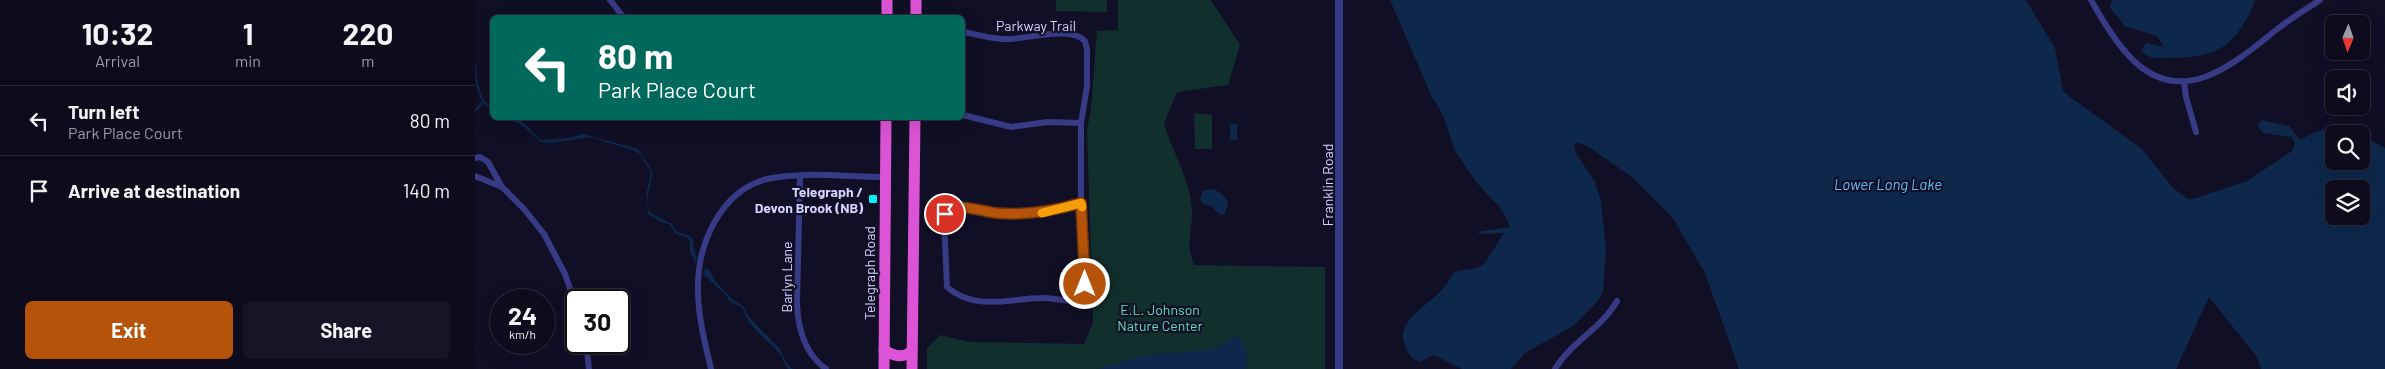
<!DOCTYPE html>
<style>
body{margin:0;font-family:Barlow,sans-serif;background:#161425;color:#f1f3f6;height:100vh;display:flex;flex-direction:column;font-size:19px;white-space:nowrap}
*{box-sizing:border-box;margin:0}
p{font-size:16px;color:#9a9ba3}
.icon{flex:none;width:28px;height:28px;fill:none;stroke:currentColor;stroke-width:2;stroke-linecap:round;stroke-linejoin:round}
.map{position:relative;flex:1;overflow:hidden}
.details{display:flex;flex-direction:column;background:#0d0b1c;width:475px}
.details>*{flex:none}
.banner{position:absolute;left:15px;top:15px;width:475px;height:105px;border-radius:8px;box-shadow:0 5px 20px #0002,0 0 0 1px #2d2b3b;background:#00695c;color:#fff;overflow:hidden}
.needle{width:32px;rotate:182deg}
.tools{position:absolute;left:1850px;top:15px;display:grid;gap:10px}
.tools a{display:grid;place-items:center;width:45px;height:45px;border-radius:8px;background:#0d0b1c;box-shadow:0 5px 20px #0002,0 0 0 1px #2d2b3b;font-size:25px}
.speed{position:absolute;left:15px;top:289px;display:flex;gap:10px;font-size:25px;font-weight:700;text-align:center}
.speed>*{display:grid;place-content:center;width:65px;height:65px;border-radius:50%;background:#0d0b1c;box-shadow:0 5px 20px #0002,0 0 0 1px #2d2b3b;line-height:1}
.speed small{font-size:12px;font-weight:400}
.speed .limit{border:2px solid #111;border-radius:8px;background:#fff;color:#111}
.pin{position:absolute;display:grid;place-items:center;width:42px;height:42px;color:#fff;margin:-21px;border:2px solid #fff;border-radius:50%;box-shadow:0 1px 5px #0007}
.me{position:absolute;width:55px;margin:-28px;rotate:0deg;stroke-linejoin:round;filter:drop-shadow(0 0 4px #0008)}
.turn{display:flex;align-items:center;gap:18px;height:105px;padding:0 25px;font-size:22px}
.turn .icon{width:65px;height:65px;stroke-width:2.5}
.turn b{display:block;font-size:35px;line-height:42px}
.eta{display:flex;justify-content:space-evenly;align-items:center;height:85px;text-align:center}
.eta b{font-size:30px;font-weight:700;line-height:35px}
.action{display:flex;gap:10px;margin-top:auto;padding:10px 25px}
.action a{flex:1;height:58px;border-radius:8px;background:#b45309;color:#fff;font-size:20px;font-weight:700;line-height:58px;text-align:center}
.action a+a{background:#161425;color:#f1f3f6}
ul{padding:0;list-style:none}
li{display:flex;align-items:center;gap:15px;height:70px;padding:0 25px;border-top:1px solid #2d2b3b}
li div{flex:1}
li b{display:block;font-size:19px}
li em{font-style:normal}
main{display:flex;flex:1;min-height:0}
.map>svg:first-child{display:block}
</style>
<main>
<section class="details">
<div class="eta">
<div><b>10:32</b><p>Arrival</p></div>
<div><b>1</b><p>min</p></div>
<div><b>220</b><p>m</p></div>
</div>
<ul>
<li><svg class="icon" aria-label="left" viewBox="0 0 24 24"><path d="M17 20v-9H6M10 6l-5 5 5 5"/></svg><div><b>Turn left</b><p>Park Place Court</p></div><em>80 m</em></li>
<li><svg class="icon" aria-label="arrive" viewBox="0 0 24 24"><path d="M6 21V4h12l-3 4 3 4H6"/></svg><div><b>Arrive at destination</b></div><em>140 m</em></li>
</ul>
<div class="action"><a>Exit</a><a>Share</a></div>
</section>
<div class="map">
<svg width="1910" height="369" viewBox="0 0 1910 369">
<rect width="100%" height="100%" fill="#110f26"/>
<g fill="#11302d">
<path d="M581,0H632V12L581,11Z"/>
<path d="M643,0H736L765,45L753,85L702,92L689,124C698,153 716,181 717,212C717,234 710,241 719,265L850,267V369H452V348L465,335L494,342L609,344L618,323L612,130L616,109L622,31L643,30Z"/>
<path d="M721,113L737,115V149H720L719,115Z"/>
</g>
<g fill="#0d284b" fill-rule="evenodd">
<path d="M915,0H1551L1580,48L1588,90L1591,94L1667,149L1698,188L1713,199L1721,198L1772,181L1817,151L1820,143L1817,137L1788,133L1783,126L1786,120L1814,126L1825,140C1829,139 1831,136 1836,134C1850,127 1871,126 1884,134H1859V161H1886V135L1910,148V369H1786L1782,357L1734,297L1701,369H1264L1230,273L1197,217L1157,177L1112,146L1102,142L1099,146L1102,155L1120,182L1126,201L1131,249L1128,292L1123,301L1098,326L1050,353L1036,369H987L959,355L944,362C937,358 934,355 931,348C918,324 948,308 963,294C970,288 975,279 979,272L1002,268L1010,263L1029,233L1005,234L1003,232L1034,227V224L1026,209L1002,183L980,151L968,115L957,97ZM1859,189H1886V216H1859Z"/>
<path d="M1637,0H1778L1780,2C1759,47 1745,57 1695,58C1684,58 1675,60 1666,51L1671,43L1689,47L1682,36L1650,26L1635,8Z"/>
<path d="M0,62C3,78 2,98 17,107V110C1,102 0,80 0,62Z"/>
<path d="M34,118C49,117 56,132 66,140L95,138L108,134L163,149L178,172L172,200L174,212L197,224L202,232C205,234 212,234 215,236C220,240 217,251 222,257L221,263L215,252V242L213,238L201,234L194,224L186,222L173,214L171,195L176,172L165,154L160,151L115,137L77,143L66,142L48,126Z"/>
<rect x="755" y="124" width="7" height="16"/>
<path d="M734,189C744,190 748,194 753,202L750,214L745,215L737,207L727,203L725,198L728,191Z"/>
<path d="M230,268L234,270L241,282L257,299L269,307L273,316L305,349L311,363L318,369H313C308,364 308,356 303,352C292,339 271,325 268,308L254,301L252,296L228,274Z"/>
<path d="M757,337L766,338C771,345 773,361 771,369H621L672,355L733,350L742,347Z"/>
</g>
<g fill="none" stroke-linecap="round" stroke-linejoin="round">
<path stroke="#0d284b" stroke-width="2" d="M0,111L7,103"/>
<g stroke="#393a85" stroke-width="6">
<path d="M135,0L149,18"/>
<path d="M1616,0C1628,21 1642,45 1660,62C1710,108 1761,62 1801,30C1815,19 1830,10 1845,0"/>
<path d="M488,32C501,34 516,39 530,39C550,40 595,25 610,41L612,50V86L606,123V203L610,284L608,294L600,300C589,302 577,297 565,298C534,299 499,311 472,287L469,219L473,210C483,204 536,214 553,214C572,213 589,208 606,203"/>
<path d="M1709,82L1711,97L1721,132"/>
<path d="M488,115L536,127L573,122L606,123"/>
<path d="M0,158L5,157L13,162L27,187L49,209L69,234L90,274L101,306"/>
<path d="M0,176L27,187"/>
<path d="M325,176L322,304C323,329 330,354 351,369"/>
<path d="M111,342L114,369"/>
<path d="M236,369C230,343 223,317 223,290C222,245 245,191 292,179C325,171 375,177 410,177"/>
<path d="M1080,369C1096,342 1127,328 1142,301"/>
</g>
<path stroke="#393a85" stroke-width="8" d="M864,0V369"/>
<g stroke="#dc54d6" stroke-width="11">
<path d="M412,18V0"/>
<path d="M441,18V0"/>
<path d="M409,350C419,356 428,359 437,351"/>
<path d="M409,369L411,118"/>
<path d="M437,369L440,118"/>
</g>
</g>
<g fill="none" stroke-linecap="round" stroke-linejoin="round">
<defs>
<path id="route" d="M470,214L478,207C493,206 507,211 521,213C551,216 578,211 606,203L610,284"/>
</defs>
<use href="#route" stroke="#753606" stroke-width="12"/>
<use href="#route" stroke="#b45309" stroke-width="9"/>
<path stroke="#f59e0b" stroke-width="9" d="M567,213L606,203L607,207"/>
</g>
<rect fill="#00f2fe" stroke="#110f26" stroke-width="2" x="393" y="194" width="10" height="10" rx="2.5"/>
<g text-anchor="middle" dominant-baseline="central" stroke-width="4.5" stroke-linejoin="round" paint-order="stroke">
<g font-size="14" fill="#d6d3ff" stroke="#110f26">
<text x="561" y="25">Parkway Trail</text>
<text transform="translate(852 185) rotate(-90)">Franklin Road</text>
<text transform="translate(394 273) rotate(-90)">Telegraph Road</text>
<text transform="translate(311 277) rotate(-90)">Barlyn Lane</text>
</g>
<g font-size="14" font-weight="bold" fill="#d6d3ff" stroke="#110f26" text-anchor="end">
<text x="388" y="191">Telegraph /<tspan x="388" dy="16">Devon Brook (NB)</tspan></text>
</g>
<g font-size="14" fill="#5de1b9" stroke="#110f26">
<text x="685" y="309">E.L. Johnson<tspan x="685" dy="16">Nature Center</tspan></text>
</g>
<g font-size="15" font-style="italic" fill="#61beff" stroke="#110f26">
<text x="1413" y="184">Lower Long Lake</text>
</g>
</g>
</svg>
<div class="tools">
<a><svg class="needle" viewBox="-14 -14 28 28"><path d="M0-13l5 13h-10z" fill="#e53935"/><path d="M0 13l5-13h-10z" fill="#9a9ba3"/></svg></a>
<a><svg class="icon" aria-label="sound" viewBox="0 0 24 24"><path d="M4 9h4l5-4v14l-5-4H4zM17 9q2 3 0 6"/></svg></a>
<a><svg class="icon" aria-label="search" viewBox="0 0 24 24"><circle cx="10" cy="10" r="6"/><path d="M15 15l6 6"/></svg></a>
<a><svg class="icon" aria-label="layers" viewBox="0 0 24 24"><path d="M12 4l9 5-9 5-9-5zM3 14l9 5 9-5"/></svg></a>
</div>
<div class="speed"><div>24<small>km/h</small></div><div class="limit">30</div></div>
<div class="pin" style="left:470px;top:214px;background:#d93025"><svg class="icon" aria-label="arrive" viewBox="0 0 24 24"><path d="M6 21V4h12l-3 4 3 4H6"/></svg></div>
<svg class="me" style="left:610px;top:284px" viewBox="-20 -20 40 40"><circle r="17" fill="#b45309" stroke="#fff" stroke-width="3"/><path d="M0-11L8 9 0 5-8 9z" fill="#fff"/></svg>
<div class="banner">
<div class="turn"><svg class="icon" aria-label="left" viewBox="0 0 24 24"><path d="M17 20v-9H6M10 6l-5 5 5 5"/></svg><div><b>80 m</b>Park Place Court</div></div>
</div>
</div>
</main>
